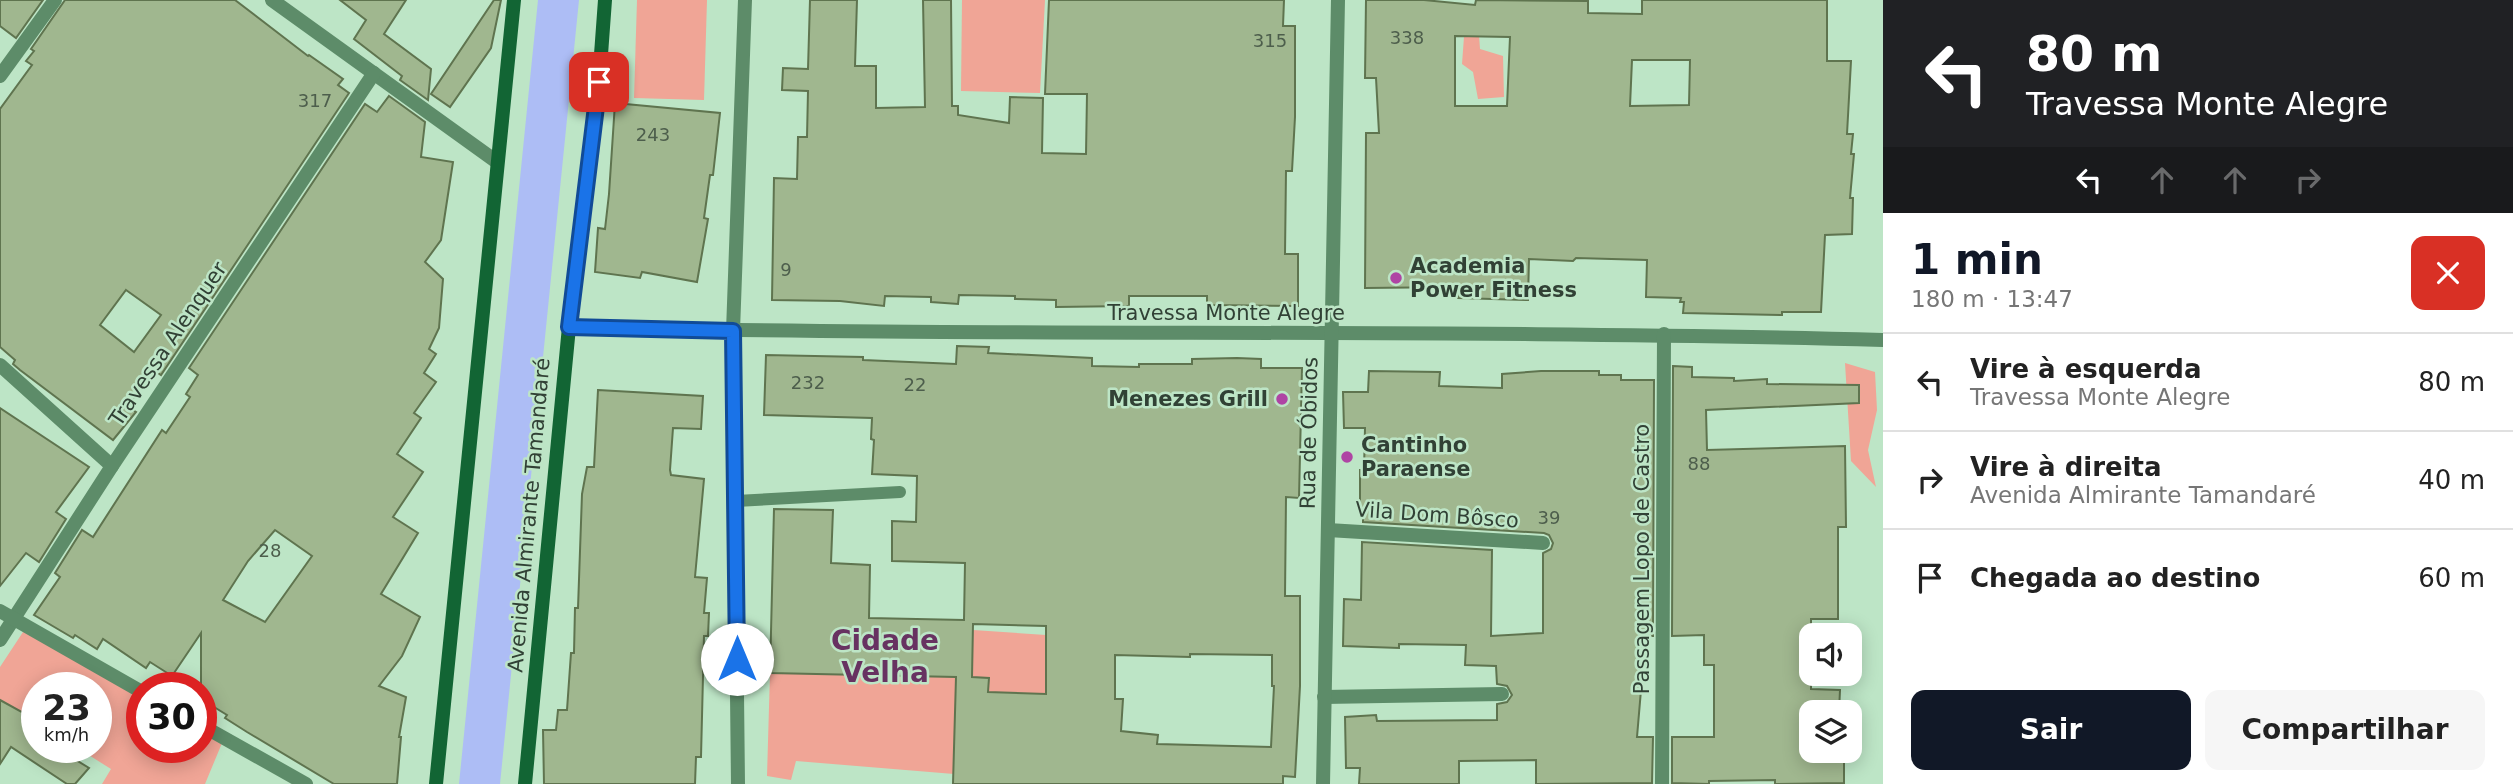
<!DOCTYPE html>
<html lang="pt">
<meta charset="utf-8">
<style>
body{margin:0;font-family:"DejaVu Sans",sans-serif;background:#f6f6f6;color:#222;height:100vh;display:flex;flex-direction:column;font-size:26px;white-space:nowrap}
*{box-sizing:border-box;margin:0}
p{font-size:23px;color:#767676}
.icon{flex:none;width:38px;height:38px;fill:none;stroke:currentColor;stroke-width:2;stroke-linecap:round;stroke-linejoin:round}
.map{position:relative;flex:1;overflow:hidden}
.drawer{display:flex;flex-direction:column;background:#fff;width:630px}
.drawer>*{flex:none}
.hud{background:#202124;color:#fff;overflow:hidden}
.tools{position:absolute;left:1799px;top:623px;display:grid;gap:14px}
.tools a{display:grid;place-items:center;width:63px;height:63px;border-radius:14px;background:#fff;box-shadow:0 4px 18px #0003;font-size:35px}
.speed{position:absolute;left:21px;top:672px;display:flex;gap:14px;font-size:35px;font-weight:700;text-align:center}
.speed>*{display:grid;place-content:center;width:91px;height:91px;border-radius:50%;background:#fff;box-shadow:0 4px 18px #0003;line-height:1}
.speed small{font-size:18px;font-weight:400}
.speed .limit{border:10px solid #d22;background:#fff;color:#111}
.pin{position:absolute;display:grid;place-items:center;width:60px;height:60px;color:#fff;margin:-30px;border-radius:14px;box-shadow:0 4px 10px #0006}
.me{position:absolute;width:77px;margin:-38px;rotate:0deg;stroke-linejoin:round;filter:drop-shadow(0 0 5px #0008)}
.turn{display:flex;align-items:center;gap:24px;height:147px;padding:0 28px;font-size:32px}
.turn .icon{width:91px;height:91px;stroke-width:2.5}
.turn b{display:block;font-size:49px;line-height:60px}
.lanes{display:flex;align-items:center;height:66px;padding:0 28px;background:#0003;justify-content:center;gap:35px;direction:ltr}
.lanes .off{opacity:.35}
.round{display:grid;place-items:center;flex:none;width:74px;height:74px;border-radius:14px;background:#f6f6f6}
.headline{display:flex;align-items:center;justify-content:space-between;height:119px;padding:0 28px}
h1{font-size:42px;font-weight:800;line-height:52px;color:#111827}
.cta{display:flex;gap:14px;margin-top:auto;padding:14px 28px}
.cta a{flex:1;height:80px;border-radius:14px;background:#111827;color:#fff;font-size:28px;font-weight:800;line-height:80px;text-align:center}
.cta a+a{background:#f6f6f6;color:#222}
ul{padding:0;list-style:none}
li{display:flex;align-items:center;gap:21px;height:98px;padding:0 28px;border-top:2px solid #e0e0e0}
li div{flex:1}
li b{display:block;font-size:26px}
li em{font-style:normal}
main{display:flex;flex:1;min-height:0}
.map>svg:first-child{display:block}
</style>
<main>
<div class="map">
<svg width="1883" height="784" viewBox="0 0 1883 784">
<rect width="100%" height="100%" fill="#bde5c6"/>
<g fill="#f0a596">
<path d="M637,0H707L704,100L634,98Z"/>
<path d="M962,0H1045L1040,93L961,91Z"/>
<path d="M1478,22L1480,49L1503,56L1504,97L1478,99L1473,72L1462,64L1465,23Z"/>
<path d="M1845,363L1875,372L1877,410L1868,450L1876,487L1851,461Z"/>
<path d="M25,629L142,697V747H201V731L222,743L205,784H102L111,769L76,747H96V688H37V723L0,700V667Z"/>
<path d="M973,630L1046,635L1045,697L1037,694H1008L989,738V678L972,677Z"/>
<path d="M770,673L956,677L954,774L796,761L791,780L767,776Z"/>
</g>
<path fill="#adbdf5" d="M538,0H579L500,784H459Z"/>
<g fill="#a0b78f" stroke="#5f744f" stroke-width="2" fill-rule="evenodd">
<path d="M0,0H43L16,38L0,26Z"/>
<path d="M65,0H235L308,56L309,55L343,79L338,85L349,93L161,375L152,369L128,407L136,412L113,440L20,370L13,364L15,360L0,347V109L32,65L26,61L34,51L31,49ZM126,290L161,315L134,352L100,325Z"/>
<path d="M340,0H406L384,34L431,69L428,100L400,80L402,76L354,39L366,20Z"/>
<path d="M494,0H501L491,48L450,107L431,94Z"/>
<path d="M810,0H857L855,66H876V108L925,107L923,0H951L952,106H958V115L1009,123L1010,97L1043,98L1042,153L1086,154L1087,94H1045L1049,0H1284L1283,26H1295V117L1292,171H1286L1285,254H1298V306L1207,305V296H1129V306L1056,307V300L1015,299V296L959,295L958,304L931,302V297L885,296L884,306L840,301L772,300L774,178L797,179L798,137H807L808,91L782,90L783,68L808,69Z"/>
<path d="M1366,0H1424L1475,5L1476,0L1588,1V13L1642,14V0H1827V61H1851L1847,134H1853L1851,154H1854L1850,198H1853L1852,234L1825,235L1821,312H1782V315L1683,313L1684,302H1680L1681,298L1646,297L1647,260L1576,258L1573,261L1529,259L1528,300L1458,298V287L1365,288L1366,133H1379L1376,78H1365ZM1455,36L1510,37L1507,106H1455ZM1632,60H1690L1689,105L1630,106Z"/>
<path d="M389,96L425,122L421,157L453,162L441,240L425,262L443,279L439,328L429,349L436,354L424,373L436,382L414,413L421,418L397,454L423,472L393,517L418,533L381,594L420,617L402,656L379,686L406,697L399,737H401L397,784H334L247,732L225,718L227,715L201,699V633L172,676L150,662L146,668L103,639L97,649L75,635L73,638L34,615L60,577L55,573L82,530L93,537L162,430L166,433L190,397L186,394L198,375L189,368L365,104L377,112ZM275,530L312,556L265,622L223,600L248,561Z"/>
<path d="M615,103L720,113L713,175H710L704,218L708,219L697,282L642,272L640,278L595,272L598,228L605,229L609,194Z"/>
<path d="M957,346L989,347L988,353L1092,358V366L1139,367V364H1192V359L1237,358L1261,359V368H1302L1299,498L1286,497L1285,596H1300V686L1295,777L1283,776V784H953L956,677L770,673L774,509L833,510L831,563L870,565L869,618L964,620L965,563L892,561V521L916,522L917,476L872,474L874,440L871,439L872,418L764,415L766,355L863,357V360L956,364ZM973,624L1046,626V694L988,692L989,678L972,677ZM1190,654L1272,655V686H1274L1271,747L1157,744L1158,735L1121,731L1123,699H1115V655L1190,657Z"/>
<path d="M1673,366L1692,367V377L1734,378V381L1767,379V384L1859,385V403L1706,410L1707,450L1845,446L1846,527H1838V619H1811V689L1840,690L1839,712H1811V751H1830V761H1844V783L1775,784V780L1709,781V784L1672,783V737H1714V665H1704V635L1672,636Z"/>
<path d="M1369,371L1440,372L1439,386L1502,388V374L1541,371H1599V375H1621V380H1654L1653,636H1647L1645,643L1637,737H1653L1652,783L1536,784V760L1459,761V784H1359L1360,768H1346L1345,717L1376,715L1377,721L1497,720V704L1507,702L1512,695L1507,686L1497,684L1496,666L1465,665L1466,645L1399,644V648L1343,646L1344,599L1361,600L1362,542L1492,550L1491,636L1543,633V553L1551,549L1553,543L1549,535L1544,533L1363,522V510H1360V470H1364L1365,428H1344L1343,392H1368Z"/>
<path d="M598,390L703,396L701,429L673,428L670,470L671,475L704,479L695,577L707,578L704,613H709L708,636H704L701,757H696L695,784H544L543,730H556L558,710H567L571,653H574L575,608H578L582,494L587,467H594Z"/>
<path d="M0,408L89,467L56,512L66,519L39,562L26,553L0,586Z"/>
<path d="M0,700L31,717L24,728L37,736V747H55L89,768L75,784H67L11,747L0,764Z"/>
</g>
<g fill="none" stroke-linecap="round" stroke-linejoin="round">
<path stroke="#5d8c69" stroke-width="12" d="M736,501L900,492"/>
<g stroke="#5d8c69" stroke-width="14">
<path d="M272,0L497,162"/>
<path d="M0,76L55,0"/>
<path d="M569,327C1007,337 1445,328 1883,340"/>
<path d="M0,365L112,466"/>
<path d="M1328,530L1543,543"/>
<path d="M0,640L112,466L374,73"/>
<path d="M1324,697L1502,694"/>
<path d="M738,784L733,331L745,0"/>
<path d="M1323,784L1338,0"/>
<path d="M1662,784L1664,334"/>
</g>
<g stroke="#5d8c69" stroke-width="14">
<path d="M0,611L142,692"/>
<path d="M201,725L306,784"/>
</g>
<g stroke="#126534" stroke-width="14">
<path d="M436,784L514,0"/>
<path d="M525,784L569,327L597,109L605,0"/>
</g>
</g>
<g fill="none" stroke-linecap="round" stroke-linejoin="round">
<defs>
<path id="route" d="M599,82L569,327L733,331L737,659"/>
</defs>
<use href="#route" stroke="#114b97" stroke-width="18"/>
<use href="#route" stroke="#1a73e8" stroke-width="12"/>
</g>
<g fill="#af44a4" stroke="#bde5c6" stroke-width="2.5">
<circle cx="1396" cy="278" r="7"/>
<circle cx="1282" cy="399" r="7"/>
<circle cx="1347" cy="457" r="7"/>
</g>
<g text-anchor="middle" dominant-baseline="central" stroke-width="5" stroke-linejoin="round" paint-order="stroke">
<g font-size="18" fill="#4d5e4c">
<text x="1407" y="37">338</text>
<text x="1270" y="40">315</text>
<text x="315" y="100">317</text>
<text x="653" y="134">243</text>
<text x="786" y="269">9</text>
<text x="808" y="382">232</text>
<text x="915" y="384">22</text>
<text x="1699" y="463">88</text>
<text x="1549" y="517">39</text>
<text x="270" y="550">28</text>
</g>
<g font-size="21" font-weight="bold" fill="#314135" stroke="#bde5c6" text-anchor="start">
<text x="1410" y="266">Academia<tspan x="1410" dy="24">Power Fitness</tspan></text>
<text x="1268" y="399" text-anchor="end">Menezes Grill</text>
<text x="1361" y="445">Cantinho<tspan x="1361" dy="24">Paraense</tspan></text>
</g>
<g font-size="21" fill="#314135" stroke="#bde5c6">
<text x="1226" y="313">Travessa Monte Alegre</text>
<text transform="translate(168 344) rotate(-56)">Travessa Alenquer</text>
<text transform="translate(1309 433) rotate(-89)">Rua de Óbidos</text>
<text transform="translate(529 515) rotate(-85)">Avenida Almirante Tamandaré</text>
<text transform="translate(1437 515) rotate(4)">Vila Dom Bôsco</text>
<text transform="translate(1642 559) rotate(-90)">Passagem Lopo de Castro</text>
</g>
<g font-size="28" font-weight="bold" fill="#673261" stroke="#bde5c6">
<text x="885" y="640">Cidade<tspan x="885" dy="32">Velha</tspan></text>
</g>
</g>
</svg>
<div class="tools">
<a><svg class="icon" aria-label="sound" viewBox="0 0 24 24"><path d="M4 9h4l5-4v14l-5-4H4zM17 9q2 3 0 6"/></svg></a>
<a><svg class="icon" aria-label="layers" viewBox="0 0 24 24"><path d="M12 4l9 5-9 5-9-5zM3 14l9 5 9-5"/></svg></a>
</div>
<div class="speed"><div>23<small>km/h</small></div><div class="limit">30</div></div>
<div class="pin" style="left:599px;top:82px;background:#d93025"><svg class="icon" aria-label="arrive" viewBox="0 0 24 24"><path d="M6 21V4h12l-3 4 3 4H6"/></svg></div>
<svg class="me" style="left:737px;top:659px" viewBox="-20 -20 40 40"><circle r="19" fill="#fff"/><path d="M0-13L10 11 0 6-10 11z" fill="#1a73e8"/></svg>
</div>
<section class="drawer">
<div class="hud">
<div class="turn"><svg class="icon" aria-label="left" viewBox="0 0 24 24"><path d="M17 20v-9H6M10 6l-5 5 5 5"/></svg><div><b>80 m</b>Travessa Monte Alegre</div></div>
<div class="lanes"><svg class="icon" aria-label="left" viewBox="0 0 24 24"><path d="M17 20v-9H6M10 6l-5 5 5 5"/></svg><svg class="icon off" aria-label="ahead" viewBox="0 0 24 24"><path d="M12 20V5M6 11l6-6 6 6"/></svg><svg class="icon off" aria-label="ahead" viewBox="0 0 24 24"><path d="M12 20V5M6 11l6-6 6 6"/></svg><svg class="icon off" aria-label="right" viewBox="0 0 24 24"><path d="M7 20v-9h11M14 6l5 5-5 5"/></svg></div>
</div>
<div class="headline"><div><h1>1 min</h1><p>180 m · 13:47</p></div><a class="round" style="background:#d93025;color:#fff"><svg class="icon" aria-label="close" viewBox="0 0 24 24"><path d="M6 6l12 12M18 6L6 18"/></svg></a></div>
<ul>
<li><svg class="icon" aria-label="left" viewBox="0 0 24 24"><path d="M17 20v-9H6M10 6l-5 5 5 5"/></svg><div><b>Vire à esquerda</b><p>Travessa Monte Alegre</p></div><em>80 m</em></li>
<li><svg class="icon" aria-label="right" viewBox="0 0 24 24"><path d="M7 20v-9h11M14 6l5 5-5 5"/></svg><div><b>Vire à direita</b><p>Avenida Almirante Tamandaré</p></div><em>40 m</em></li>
<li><svg class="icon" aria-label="arrive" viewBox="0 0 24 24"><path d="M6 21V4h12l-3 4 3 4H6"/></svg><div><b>Chegada ao destino</b></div><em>60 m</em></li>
</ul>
<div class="cta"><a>Sair</a><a>Compartilhar</a></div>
</section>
</main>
